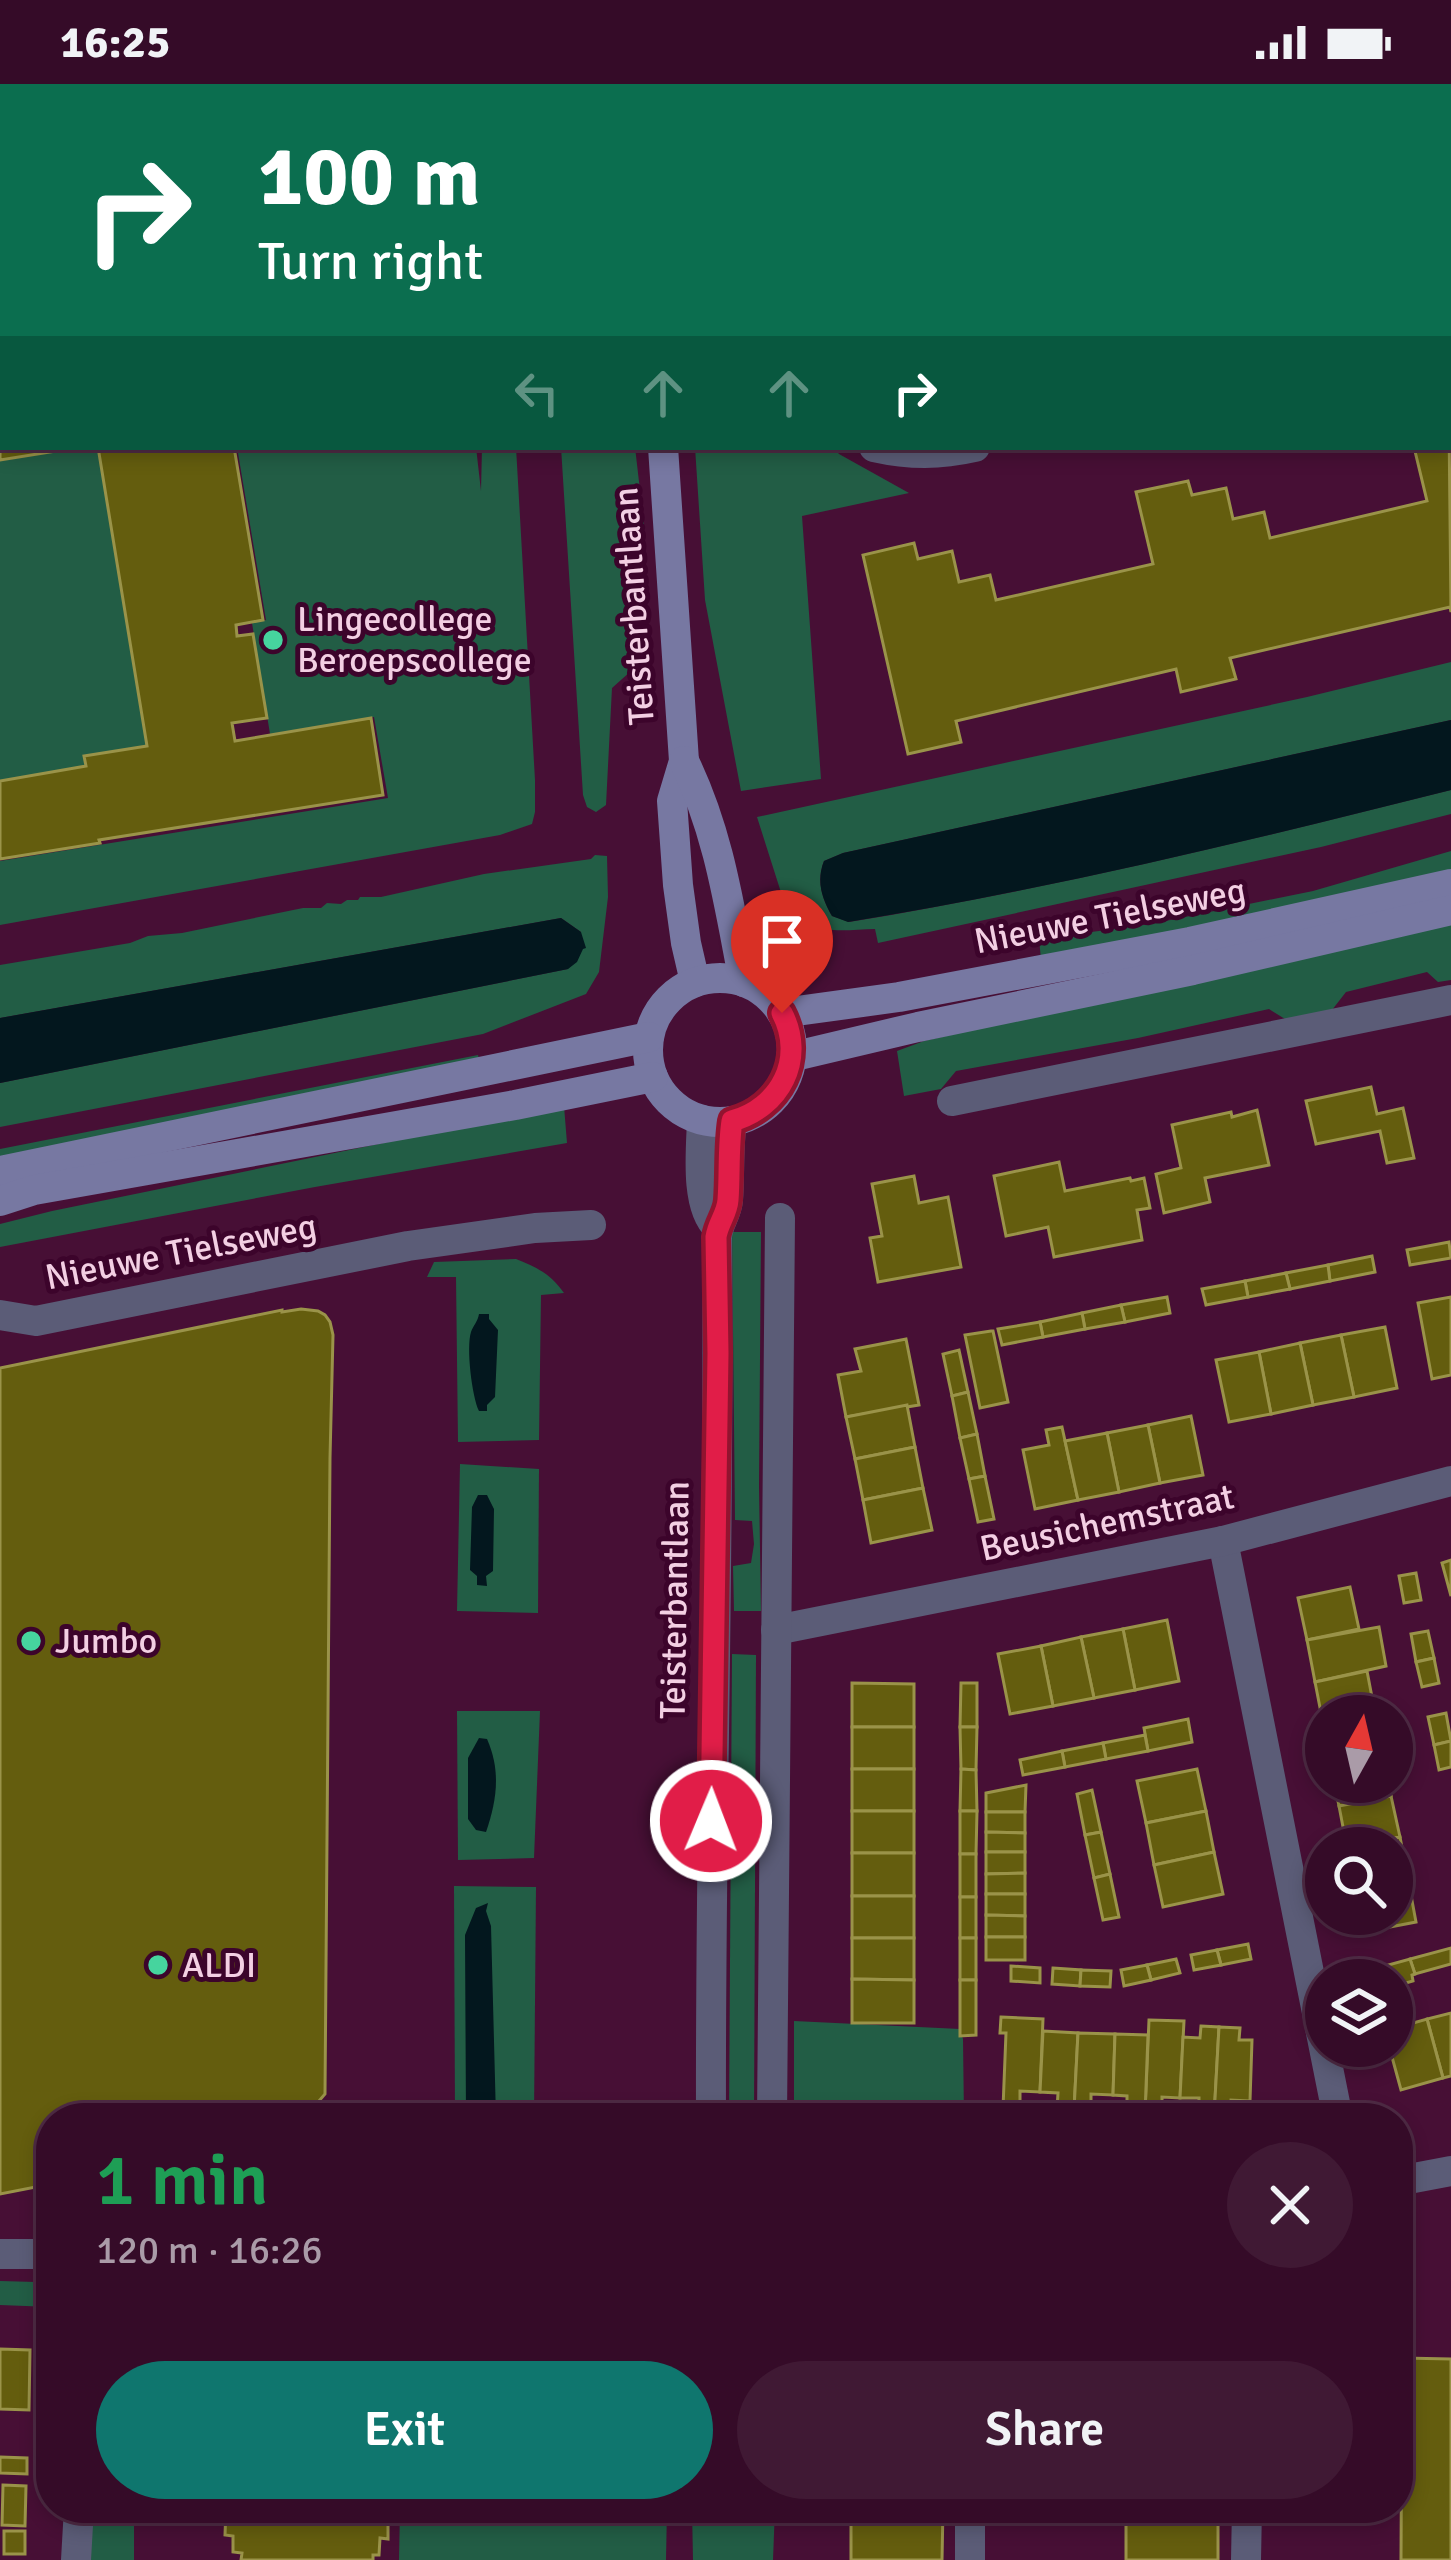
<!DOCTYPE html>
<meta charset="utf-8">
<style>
body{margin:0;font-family:Signika,sans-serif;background:#401934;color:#f1f3f6;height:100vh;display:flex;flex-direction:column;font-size:45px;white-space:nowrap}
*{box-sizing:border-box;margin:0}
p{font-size:39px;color:#aa9ba8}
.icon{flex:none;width:66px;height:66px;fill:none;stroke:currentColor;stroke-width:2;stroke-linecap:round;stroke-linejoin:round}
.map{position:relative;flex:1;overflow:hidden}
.side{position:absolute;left:36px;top:2019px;width:1377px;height:420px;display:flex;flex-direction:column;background:#350b28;border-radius:48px;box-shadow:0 6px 18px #0003,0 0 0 3px #4f2b45}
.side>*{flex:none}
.top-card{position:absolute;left:0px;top:0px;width:1452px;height:366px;box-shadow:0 6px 18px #0003,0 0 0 3px #4f2b45;background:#0b6e4f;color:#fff;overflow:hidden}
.needle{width:78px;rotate:8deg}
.tools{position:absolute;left:1305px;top:1611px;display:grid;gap:24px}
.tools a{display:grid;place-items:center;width:108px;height:108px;border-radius:50%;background:#350b28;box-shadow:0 6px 18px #0003,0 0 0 3px #4f2b45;font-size:60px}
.pin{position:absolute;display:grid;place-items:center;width:102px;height:102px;color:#fff;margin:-123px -51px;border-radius:50% 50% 50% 0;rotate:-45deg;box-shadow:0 0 12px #0007}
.pin .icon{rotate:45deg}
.me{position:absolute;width:132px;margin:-66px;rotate:1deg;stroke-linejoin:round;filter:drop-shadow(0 0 9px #0008)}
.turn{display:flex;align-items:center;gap:42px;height:252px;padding:0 60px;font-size:54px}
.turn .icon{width:156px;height:156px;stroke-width:2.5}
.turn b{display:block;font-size:84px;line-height:102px}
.lanes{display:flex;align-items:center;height:114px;padding:0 60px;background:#0003;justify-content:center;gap:60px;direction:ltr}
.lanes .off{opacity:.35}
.round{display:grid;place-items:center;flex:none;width:126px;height:126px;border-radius:63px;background:#401934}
.head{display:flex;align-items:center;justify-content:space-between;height:204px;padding:0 60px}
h1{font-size:72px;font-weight:600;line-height:90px;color:#1e9e55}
.action{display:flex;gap:24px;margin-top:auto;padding:24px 60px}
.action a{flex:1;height:138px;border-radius:72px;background:#0f766e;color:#fff;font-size:48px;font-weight:600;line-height:138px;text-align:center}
.action a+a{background:#401934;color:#f1f3f6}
.status{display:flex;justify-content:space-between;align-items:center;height:84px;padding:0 60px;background:#350b28;direction:ltr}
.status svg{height:33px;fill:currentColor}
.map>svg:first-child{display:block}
</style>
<div class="status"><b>16:25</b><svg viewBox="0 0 49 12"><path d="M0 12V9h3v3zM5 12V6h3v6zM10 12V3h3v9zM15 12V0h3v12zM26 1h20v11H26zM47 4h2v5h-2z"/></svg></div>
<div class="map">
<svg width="1451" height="2476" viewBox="0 0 1451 2476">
<rect width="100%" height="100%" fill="#470f35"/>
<g fill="#225d45">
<path d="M84,363H100L150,661L87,672L89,681L0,698V377Z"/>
<path d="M237,363H476L481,407L482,363H516L535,696V728L532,740L500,751L0,841V777L388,714L374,633L270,650L252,539L266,536Z"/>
<path d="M561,363H635L644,441L637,530L650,570L612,604L606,721L596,728L587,723L583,711Z"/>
<path d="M695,363H833L839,370L909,409L802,432L821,695L741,707L705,516Z"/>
<path d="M1451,578V636L843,769L824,777C816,797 822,815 832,832L849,838C1051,805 1252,756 1451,706V730L1321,763L878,859L875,845C840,846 809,853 785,821L757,733L1307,613Z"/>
<path d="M1451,767V786L1397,801L1041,875L1039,855L1151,840L1313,807Z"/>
<path d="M595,771L607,772L608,813L599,888L586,910L483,950L0,1043V999L568,885L581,848L561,834L0,934V881L130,859L148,852L182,849L303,824H321L327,819L341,820L347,816H358L360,813H381L484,790L591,775Z"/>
<path d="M1451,837V896L1438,898L1427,888L1346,908L1332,926L1285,935L1269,925L1138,954L956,987L941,1005L904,1012L897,967L924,957Z"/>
<path d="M478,971L481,981L0,1077V1065Z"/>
<path d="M564,1022L567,1059L315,1103L0,1163V1140L52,1127Z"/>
<path d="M732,1148H761L759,1402L761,1527H734L733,1482L751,1479L754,1460L752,1437L735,1436Z"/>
<path d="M516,1175C536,1183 551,1190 564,1209L541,1211L539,1356L458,1358L456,1193H427L434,1178Z"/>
<path d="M460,1380L539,1385L538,1529L457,1527Z"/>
<path d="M732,1570L756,1571L754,2034H729Z"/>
<path d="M457,1627H540L534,1774L458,1776Z"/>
<path d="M454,1802L536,1803L534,2034H455Z"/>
<path d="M794,1937L960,1945L963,1955L964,2034H794Z"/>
<path d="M0,2197L36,2198L51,2207V2223L0,2221Z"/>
<path d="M92,2424H134V2476H89Z"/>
<path d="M400,2424H667L666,2476H399Z"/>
<path d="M692,2424H775L773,2476H693Z"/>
</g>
<g fill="#03171e">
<path d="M1451,636V706C1252,756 1051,805 848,838L832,832C822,815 816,797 824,777L843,769Z"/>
<path d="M561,834L581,848L586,864L583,865L577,878L568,885L0,999V934Z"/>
<path d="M479,1230H489V1235L498,1246L495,1313L487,1321V1327H479C472,1313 466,1263 471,1248C473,1242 478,1237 479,1230Z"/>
<path d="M478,1411H487L494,1425L493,1487L486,1492L487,1502L477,1501V1492L470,1486L472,1423Z"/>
<path d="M479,1654L487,1655C501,1687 497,1716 486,1748L476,1746L468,1735V1674Z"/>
<path d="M488,1819L486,1827L491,1842L496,2034H466L465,1851L476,1824Z"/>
</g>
<g fill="#645d0e" stroke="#9a9349" stroke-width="3">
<path d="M0,0H37V3H3V363H81L0,376Z"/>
<path d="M874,0H941L942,3H875Z"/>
<rect x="1077" y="0" width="54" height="3"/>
<rect x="1257" y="0" width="47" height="3"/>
<path d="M1449,337L1451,528L1450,523L1230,574L1236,595L1181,608L1176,585L956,637L961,658L908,670L863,471L914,459L918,475L952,467L959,498L990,491L996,516L1153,480L1136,408L1188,397L1192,411L1226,404L1233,435L1264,428L1270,454L1427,417L1414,363H1449Z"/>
<path d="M98,363H234L263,536L236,541L237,552L253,550L267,634L232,639L235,657L371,634L383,711L99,756L100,759L0,775V697L86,682L84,672L147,662Z"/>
<path d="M1371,1003L1377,1030L1403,1024L1414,1074L1387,1079L1380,1047L1316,1060L1306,1017Z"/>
<path d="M1257,1026L1269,1081L1205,1094L1210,1118L1164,1129L1156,1090L1181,1084L1172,1041L1231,1028L1232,1033Z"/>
<path d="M1059,1078L1065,1107L1130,1094L1131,1097L1144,1094L1150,1124L1137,1126L1142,1156L1054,1173L1048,1143L1006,1152L994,1092Z"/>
<path d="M914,1092L919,1119L948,1113L961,1183L878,1198L870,1154L882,1152L872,1100Z"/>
<path d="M1449,1158L1451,1174L1410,1181L1407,1166Z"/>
<path d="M1372,1172L1375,1188L1330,1197L1328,1181Z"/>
<path d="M1328,1181L1330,1197L1290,1205L1286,1189Z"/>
<path d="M1286,1189L1290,1205L1248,1213L1245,1197Z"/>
<path d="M1245,1197L1248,1213L1206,1221L1202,1205Z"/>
<path d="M1167,1213L1170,1229L1125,1238L1121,1221Z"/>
<path d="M1451,1213V1291L1432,1295L1418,1219Z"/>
<path d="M1121,1221L1125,1238L1085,1245L1082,1229Z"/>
<path d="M301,1225L318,1227L325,1231L330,1238L333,1251L330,1374L325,2010L313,2024L263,2034H51V2100L0,2110V1284L282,1226V1228Z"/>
<path d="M1082,1229L1085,1245L1043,1253L1040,1238Z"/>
<path d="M1040,1238L1043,1253L1002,1261L998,1245Z"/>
<path d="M1385,1243L1397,1304L1354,1313L1341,1251Z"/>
<path d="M991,1247H993L1008,1318L980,1324L965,1251Z"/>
<path d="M1341,1251L1354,1313L1313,1321L1300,1259Z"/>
<path d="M906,1255L919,1321L846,1333L838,1291L861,1287L855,1265Z"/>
<path d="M1300,1259L1313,1321L1271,1330L1259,1268Z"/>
<path d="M959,1266L968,1308L952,1312L943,1270Z"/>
<path d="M1259,1268L1271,1330L1229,1338L1216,1276Z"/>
<path d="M968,1308L977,1350L960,1354L952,1312Z"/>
<path d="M907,1321L915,1363L855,1375L846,1333Z"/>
<path d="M1191,1332L1203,1391L1160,1399L1148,1341Z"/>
<path d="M1148,1341L1160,1399L1119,1408L1107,1349Z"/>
<path d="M1062,1343L1078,1416L1035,1425L1023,1366L1049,1361L1046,1346Z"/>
<path d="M1107,1349L1119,1408L1078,1416L1065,1357Z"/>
<path d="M977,1350L985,1392L969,1395L960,1354Z"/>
<path d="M915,1363L923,1404L863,1416L855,1375Z"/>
<path d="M985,1392L994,1435L978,1438L969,1395Z"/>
<path d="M923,1404L932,1446L871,1459L863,1416Z"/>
<path d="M1451,1476V1512L1442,1479Z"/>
<path d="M1416,1489L1421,1516L1404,1519L1399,1492Z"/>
<path d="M1350,1503L1359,1545L1307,1556L1298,1514Z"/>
<path d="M1167,1536L1179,1597L1135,1606L1123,1545Z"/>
<path d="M1379,1543L1386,1582L1315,1598L1307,1556Z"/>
<path d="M1123,1545L1135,1606L1094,1614L1081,1553Z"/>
<path d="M1428,1547L1434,1574L1416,1578L1411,1550Z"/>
<path d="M1081,1553L1094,1614L1053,1622L1041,1562Z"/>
<path d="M1041,1562L1053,1622L1010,1630L998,1570Z"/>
<path d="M1434,1574L1439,1599L1422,1603L1416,1578Z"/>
<path d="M1367,1587L1375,1629L1326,1632V1638L1323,1639L1315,1598Z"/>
<path d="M852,1599L914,1600V1643H852Z"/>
<path d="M961,1599H977V1643H960Z"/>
<path d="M1446,1629L1451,1657L1434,1661L1428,1633Z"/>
<path d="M1188,1635L1192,1658L1148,1667L1144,1644Z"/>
<rect x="852" y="1643" width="62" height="42"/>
<path d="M960,1643H977L976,1686L961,1685Z"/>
<path d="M1145,1651L1148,1667L1106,1675L1103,1659Z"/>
<path d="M1451,1657V1683L1439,1686L1434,1661Z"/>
<path d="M1103,1659L1106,1675L1065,1683L1062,1667Z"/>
<path d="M1062,1667L1065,1683L1023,1691L1020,1676Z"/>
<rect x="852" y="1685" width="62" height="42"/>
<path d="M961,1685L976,1686L977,1727H960Z"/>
<path d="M1197,1685L1206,1727L1146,1739L1137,1697Z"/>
<path d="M1334,1698H1389L1391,1712L1339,1722Z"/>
<path d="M1026,1701L1025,1728H986V1709Z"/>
<path d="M1092,1706L1101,1748L1085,1751L1077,1710Z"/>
<path d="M1391,1712L1400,1753L1347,1764L1339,1722Z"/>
<rect x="852" y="1727" width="62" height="42"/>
<path d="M960,1727H977L976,1770H960Z"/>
<path d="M1206,1727L1214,1768L1154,1781L1146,1739Z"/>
<path d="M986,1728H1025V1749L986,1748Z"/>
<path d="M986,1748L1025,1749V1768H986Z"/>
<path d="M1101,1748L1110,1790L1094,1794L1085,1751Z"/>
<path d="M1400,1753L1408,1795L1392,1798V1764H1347Z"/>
<path d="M986,1768H1025V1789L986,1790Z"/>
<path d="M1214,1768L1223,1810L1163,1823L1154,1781Z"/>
<rect x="852" y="1769" width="62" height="43"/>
<rect x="960" y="1770" width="16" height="43"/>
<path d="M1025,1789V1810H986V1790Z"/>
<path d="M1110,1790L1119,1833L1103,1836L1094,1794Z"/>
<path d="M1408,1795L1416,1838L1364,1848L1360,1830H1392V1798Z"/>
<path d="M986,1810H1025V1832L986,1831Z"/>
<rect x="852" y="1812" width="62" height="42"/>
<rect x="960" y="1813" width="16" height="41"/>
<path d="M986,1831L1025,1832V1853H986Z"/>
<rect x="986" y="1853" width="39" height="23"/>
<path d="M852,1854H914V1896L852,1895Z"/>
<rect x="960" y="1854" width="16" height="42"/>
<path d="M1248,1860L1251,1875L1221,1881L1217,1866Z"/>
<path d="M1451,1864V1880L1415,1890L1410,1875Z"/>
<path d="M1217,1866L1221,1881L1194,1886L1191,1871Z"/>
<path d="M1176,1875L1180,1889L1151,1896L1147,1881Z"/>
<path d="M1410,1875L1415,1890L1412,1891L1413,1897L1392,1903V1896H1373L1370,1886Z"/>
<path d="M1147,1881L1151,1896L1124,1902L1121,1886Z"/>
<path d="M1011,1882L1040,1884V1899L1011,1897Z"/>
<path d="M1053,1884L1081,1886L1080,1902L1052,1900Z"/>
<path d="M1081,1886L1111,1887L1110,1903L1080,1902Z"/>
<path d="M852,1895L914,1896V1939H852Z"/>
<path d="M960,1896H976V1951L960,1952Z"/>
<path d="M1451,1929V1992L1443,1994L1427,1935Z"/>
<path d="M1001,1933L1043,1935L1040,2008L1020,2007V2025L1003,2024L1006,1949H1000Z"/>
<path d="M1427,1935L1443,1994L1401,2006L1389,1962H1392V1945Z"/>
<path d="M1149,1936L1184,1937L1180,2014L1162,2013V2030L1145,2029Z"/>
<path d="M1201,1942L1219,1943L1214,2033L1199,2032V2014H1180L1183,1953L1200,1954Z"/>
<path d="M1219,1943L1240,1944L1239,1956H1252L1250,2017L1231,2016L1230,2034L1214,2033Z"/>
<path d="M1043,1947L1078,1949L1074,2026L1057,2025L1058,2009L1040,2008Z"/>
<path d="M1078,1949L1115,1950L1113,2011L1091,2010V2027L1074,2026Z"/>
<path d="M1115,1950L1148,1951L1145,2029H1127V2012L1113,2011Z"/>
<path d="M0,2265L30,2266L29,2326L0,2325Z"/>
<path d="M1402,2274L1451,2275V2476H1401Z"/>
<path d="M0,2373L27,2374V2390L0,2389Z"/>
<path d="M3,2401L26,2402L25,2442L2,2441Z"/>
<path d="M381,2424V2429L388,2428V2455L380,2454L379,2471H373V2476H241L242,2469L233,2468V2452L225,2451L226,2425Z"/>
<path d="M851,2424H943L942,2476H851Z"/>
<rect x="1126" y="2424" width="92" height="52"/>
<rect x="4" y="2447" width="21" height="23"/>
</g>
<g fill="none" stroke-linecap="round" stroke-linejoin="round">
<g stroke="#5b5c77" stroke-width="30">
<path d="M808,0V3"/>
<path d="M1204,0V3"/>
<path d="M1449,249L1451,248"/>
<path d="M874,363C910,371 940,371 975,363"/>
<path d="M952,1017L1451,916"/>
<path d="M702,1036C701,1066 695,1122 717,1143"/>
<path d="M0,1231L36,1237L408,1162L535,1144L591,1141"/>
<path d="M1223,1457L1338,2034"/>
<path d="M776,1546L1223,1457L1451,1397"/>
<path d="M711,2034C710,1740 720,1447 717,1153C718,1139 727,1130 728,1116C730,1090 728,1063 732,1037"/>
<path d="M772,2034L780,1134"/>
<path d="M1398,2097L1451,2087"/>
<path d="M0,2170H51"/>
<path d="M76,2476L79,2424"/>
<path d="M970,2476V2424"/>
<path d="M1246,2476L1247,2424"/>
</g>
<g stroke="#7778a2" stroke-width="30">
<path d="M637,0V3"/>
<path d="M663,363L684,677L672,717L678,801L686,859L695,898"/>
<path d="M684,677C719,749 729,821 744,898"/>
<circle cx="720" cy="966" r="72"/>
<path d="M782,929L899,913L1190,858L1451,800"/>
<path d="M791,973L918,943L1193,886L1451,826"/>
<path d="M0,1087L649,953"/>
<path d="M0,1117L34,1106L515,1021L653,993"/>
</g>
</g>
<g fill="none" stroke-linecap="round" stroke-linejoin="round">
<defs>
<path id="route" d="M711,1737L718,1269L716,1153C718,1139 727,1130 728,1116C730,1090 728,1063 732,1037C780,1024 806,975 782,929"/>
</defs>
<use href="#route" stroke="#92132f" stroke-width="30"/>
<use href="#route" stroke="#e11d48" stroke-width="21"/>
</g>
<g fill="#46d49e" stroke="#3c042b" stroke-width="4.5">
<circle cx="273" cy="556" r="12"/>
<circle cx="31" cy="1557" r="12"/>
<circle cx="158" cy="1881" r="12"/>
</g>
<g text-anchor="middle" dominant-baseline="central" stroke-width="10" stroke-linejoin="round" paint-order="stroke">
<g font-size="36" fill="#f3cfe3" stroke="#3c042b">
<text transform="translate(634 522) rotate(-94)">Teisterbantlaan</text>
<text transform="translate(1110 832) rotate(-11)">Nieuwe Tielseweg</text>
<text transform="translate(181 1168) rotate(-11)">Nieuwe Tielseweg</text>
<text transform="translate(1107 1439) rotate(-12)">Beusichemstraat</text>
<text transform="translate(675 1516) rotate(-89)">Teisterbantlaan</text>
</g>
<g font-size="36" fill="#f3cfe3" stroke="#3c042b" text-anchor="start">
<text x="297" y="535">Lingecollege<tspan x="297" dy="41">Beroepscollege</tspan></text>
<text x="55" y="1557">Jumbo</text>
<text x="182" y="1881">ALDI</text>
</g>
</g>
</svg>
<div class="tools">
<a><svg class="needle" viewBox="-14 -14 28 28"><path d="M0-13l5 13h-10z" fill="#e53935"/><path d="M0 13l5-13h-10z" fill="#aa9ba8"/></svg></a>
<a><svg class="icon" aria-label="search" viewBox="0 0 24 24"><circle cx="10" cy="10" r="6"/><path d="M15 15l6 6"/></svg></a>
<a><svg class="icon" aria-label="layers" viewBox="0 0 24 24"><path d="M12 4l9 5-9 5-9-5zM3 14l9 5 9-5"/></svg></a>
</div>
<div class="pin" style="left:782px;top:929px;background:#d93025"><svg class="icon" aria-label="arrive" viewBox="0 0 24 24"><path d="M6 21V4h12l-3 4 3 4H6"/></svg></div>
<svg class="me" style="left:711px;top:1737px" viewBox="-20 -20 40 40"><circle r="17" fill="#e11d48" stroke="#fff" stroke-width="3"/><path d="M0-11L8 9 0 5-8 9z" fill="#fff"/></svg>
<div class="top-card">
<div class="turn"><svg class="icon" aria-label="right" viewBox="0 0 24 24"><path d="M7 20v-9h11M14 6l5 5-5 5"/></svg><div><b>100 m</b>Turn right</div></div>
<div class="lanes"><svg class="icon off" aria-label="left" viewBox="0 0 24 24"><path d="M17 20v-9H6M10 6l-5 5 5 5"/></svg><svg class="icon off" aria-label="ahead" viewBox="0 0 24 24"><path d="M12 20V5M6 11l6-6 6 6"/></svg><svg class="icon off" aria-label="ahead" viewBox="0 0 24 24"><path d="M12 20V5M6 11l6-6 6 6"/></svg><svg class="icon" aria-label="right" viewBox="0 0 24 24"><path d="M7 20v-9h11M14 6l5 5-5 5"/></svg></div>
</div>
<section class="side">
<div class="head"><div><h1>1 min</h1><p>120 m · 16:26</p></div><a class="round"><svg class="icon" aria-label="close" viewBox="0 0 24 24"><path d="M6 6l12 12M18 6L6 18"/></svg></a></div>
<div class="action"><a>Exit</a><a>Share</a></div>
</section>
</div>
